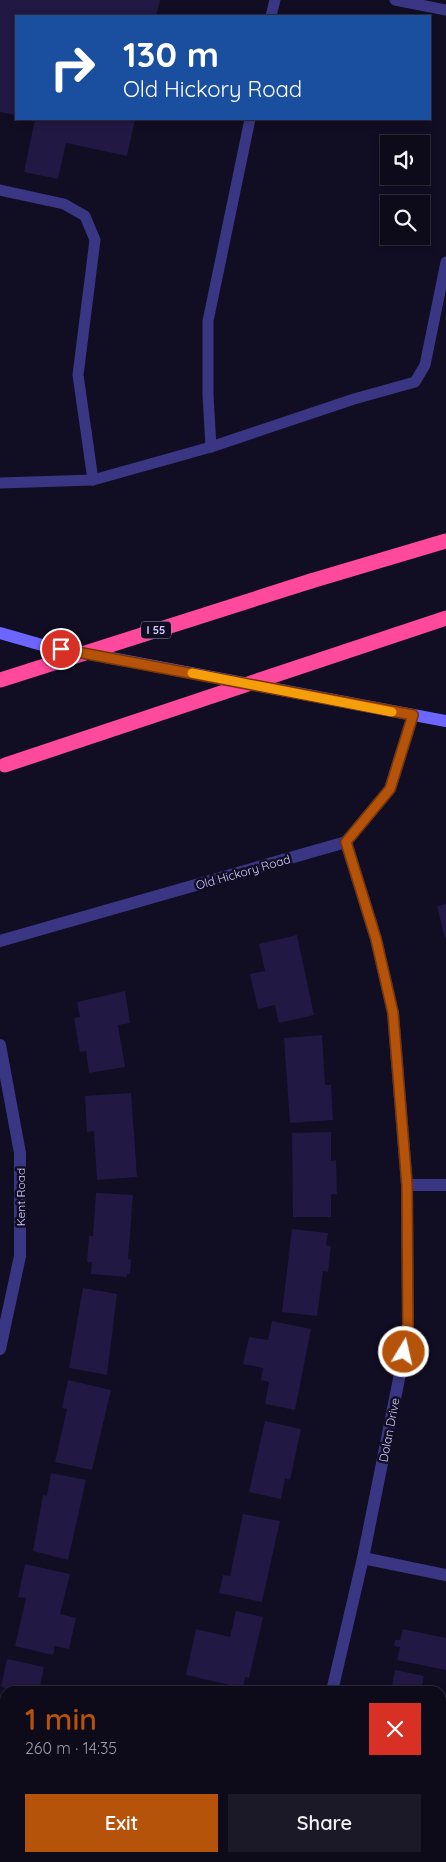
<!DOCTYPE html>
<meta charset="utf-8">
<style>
body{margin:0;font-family:Quicksand,sans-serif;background:#1b1827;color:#f1f3f6;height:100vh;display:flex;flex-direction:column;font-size:19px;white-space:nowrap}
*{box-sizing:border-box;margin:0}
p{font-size:16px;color:#9a9aa2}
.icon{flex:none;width:28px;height:28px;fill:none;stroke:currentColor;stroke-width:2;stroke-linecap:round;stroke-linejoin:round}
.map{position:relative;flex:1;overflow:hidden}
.drawer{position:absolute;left:0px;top:1686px;width:446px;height:176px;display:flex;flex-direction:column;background:#0d0a1a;border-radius:15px 15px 0 0;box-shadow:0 2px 8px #0003,0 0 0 1px #2d2b39}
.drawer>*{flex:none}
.hud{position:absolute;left:15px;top:15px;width:416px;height:105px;border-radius:0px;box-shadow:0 2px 8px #0003,0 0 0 1px #2d2b39;background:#1a4fa0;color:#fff;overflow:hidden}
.tools{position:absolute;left:380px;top:135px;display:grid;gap:10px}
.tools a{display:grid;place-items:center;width:50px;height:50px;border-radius:0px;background:#0d0a1a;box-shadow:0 2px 8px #0003,0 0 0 1px #2d2b39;font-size:25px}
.pin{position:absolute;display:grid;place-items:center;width:42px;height:42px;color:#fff;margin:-21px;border:2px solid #fff;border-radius:50%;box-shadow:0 1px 5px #0007}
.me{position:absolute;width:55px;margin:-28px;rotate:9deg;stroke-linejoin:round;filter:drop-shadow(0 0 4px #0008)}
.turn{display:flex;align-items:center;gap:18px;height:105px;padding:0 25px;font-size:22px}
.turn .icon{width:65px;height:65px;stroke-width:2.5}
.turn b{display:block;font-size:35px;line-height:42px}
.round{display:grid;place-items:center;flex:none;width:52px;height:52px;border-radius:0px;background:#1b1827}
.summary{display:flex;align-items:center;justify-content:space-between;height:85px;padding:0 25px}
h1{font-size:30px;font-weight:600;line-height:38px;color:#b45309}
.button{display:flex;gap:10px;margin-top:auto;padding:10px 25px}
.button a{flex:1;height:58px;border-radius:0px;background:#b45309;color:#fff;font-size:20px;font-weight:600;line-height:58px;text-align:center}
.button a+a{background:#1b1827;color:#f1f3f6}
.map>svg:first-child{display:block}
</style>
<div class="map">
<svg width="446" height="1862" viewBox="0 0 446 1862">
<rect width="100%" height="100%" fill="#110d23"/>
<g fill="#221844">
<path d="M0,0H160L156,16H16V115L0,112Z"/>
<path d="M35,119H135L127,156L66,143L58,179L24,172Z"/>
<path d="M446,904V938H445L437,906Z"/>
<path d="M297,935L314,1015L279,1023L275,1005L258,1009L250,974L265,971L259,944Z"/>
<path d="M125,991L130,1023L118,1025L125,1067L89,1073L86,1051L80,1052L74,1018L80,1017L77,1002Z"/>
<path d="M322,1035L325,1085H331L333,1120L290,1123L284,1038Z"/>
<path d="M131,1093L137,1177L97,1180L94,1131L87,1132L85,1096Z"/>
<path d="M331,1132V1161L336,1160L337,1194H331V1217H293L292,1133Z"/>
<path d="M96,1193L133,1195L128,1259L131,1260L130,1274H127V1277L91,1274L92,1262H87L89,1236H93Z"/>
<path d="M292,1229L328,1233L326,1245L331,1246L328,1272L323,1271L317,1316L282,1312Z"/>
<path d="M83,1288L117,1294L107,1375L69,1368Z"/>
<path d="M272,1321L311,1329L295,1410L265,1404L269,1382L261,1380L263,1368L243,1364L249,1337L268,1340Z"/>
<path d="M68,1380L111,1390L92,1470L55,1462L67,1409L62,1408Z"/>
<path d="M265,1421L301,1429L290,1480L285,1478L281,1499L249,1492Z"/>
<path d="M51,1473L86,1480L68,1560L33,1551L43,1495L47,1496Z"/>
<path d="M243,1514L280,1521L262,1602L219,1593L223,1575L230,1576Z"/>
<path d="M25,1564L70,1574L60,1614L76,1618L69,1649L55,1646L53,1655L15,1646L26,1598L18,1597Z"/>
<path d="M236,1611L263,1617L249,1678L245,1677L243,1688L186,1675L196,1629L230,1637Z"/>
<path d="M403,1629L446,1638V1670L397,1660L400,1647L394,1646L395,1640H400Z"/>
<path d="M7,1659L44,1667L39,1691H5V1742L0,1741L3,1719H0V1711L5,1688L1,1687Z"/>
<path d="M395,1670L424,1676L421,1691H391Z"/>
<path d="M0,1752L5,1753V1848L0,1846Z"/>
<path d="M157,1858H209L208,1862H156Z"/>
</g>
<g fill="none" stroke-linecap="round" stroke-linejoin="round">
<g stroke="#3b3683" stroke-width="11">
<path d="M395,0L446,10"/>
<path d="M271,16L275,0"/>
<path d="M0,190L64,204L85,216L95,240L78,375L93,480"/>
<path d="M211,447L354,399L415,382L425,365L446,262"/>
<path d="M0,483L93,480L211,447L208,395V321L250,119"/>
</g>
<g stroke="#3b3683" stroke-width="12">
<path d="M0,941L346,842L390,789L413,715"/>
<path d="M0,1045L20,1153V1256L0,1349"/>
<path d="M407,1185H446"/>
<path d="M363,1558L446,1575"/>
<path d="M332,1691L363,1558L408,1334L407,1185L393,1013L376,939L346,842"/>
<path d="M292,1862L293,1858"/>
</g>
<path stroke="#6d65ff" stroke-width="12" d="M0,633L42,645L446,721"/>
<path stroke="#ff499c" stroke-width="15" d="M311,581L446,541"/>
<g stroke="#ff499c" stroke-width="15">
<path d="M0,680L311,581"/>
<path d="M5,765L446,618"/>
</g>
</g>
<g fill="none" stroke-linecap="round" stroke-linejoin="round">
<defs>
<path id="route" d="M61,649L413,715L390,789L346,842L376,939L393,1013L407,1185L408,1334L404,1352"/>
</defs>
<use href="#route" stroke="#753606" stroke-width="12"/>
<use href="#route" stroke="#b45309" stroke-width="9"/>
<path stroke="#f59e0b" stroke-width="9" d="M192,673L392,712"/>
</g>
<g text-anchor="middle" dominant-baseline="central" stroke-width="5" stroke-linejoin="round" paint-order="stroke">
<rect fill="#110d23" stroke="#9a94bd" stroke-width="1" x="141" y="621.5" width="30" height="17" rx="4"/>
<g font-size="11" font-weight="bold" fill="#d5ceff">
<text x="156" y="630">I 55</text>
</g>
<g font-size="12" fill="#d5ceff" stroke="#110d23">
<text transform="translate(243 872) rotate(-16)">Old Hickory Road</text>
<text transform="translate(20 1197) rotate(-90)">Kent Road</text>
<text transform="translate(389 1430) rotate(-79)">Dolan Drive</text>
</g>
</g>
</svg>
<div class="tools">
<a><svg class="icon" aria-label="sound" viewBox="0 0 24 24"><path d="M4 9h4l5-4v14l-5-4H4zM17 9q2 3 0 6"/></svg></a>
<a><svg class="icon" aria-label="search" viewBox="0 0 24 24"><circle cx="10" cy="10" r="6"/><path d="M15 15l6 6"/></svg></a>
</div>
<div class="pin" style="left:61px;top:649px;background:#d93025"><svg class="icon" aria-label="arrive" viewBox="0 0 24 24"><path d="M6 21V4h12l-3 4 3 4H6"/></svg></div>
<svg class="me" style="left:404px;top:1352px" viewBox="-20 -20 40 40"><circle r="17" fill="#b45309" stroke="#fff" stroke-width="3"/><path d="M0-11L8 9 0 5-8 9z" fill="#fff"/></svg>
<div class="hud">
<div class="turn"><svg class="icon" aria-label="right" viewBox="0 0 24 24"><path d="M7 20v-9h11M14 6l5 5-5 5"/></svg><div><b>130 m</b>Old Hickory Road</div></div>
</div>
<section class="drawer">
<div class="summary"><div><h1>1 min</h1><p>260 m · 14:35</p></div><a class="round" style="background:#d93025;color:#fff"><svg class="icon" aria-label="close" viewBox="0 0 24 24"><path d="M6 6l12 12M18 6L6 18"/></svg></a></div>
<div class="button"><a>Exit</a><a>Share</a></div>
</section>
</div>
